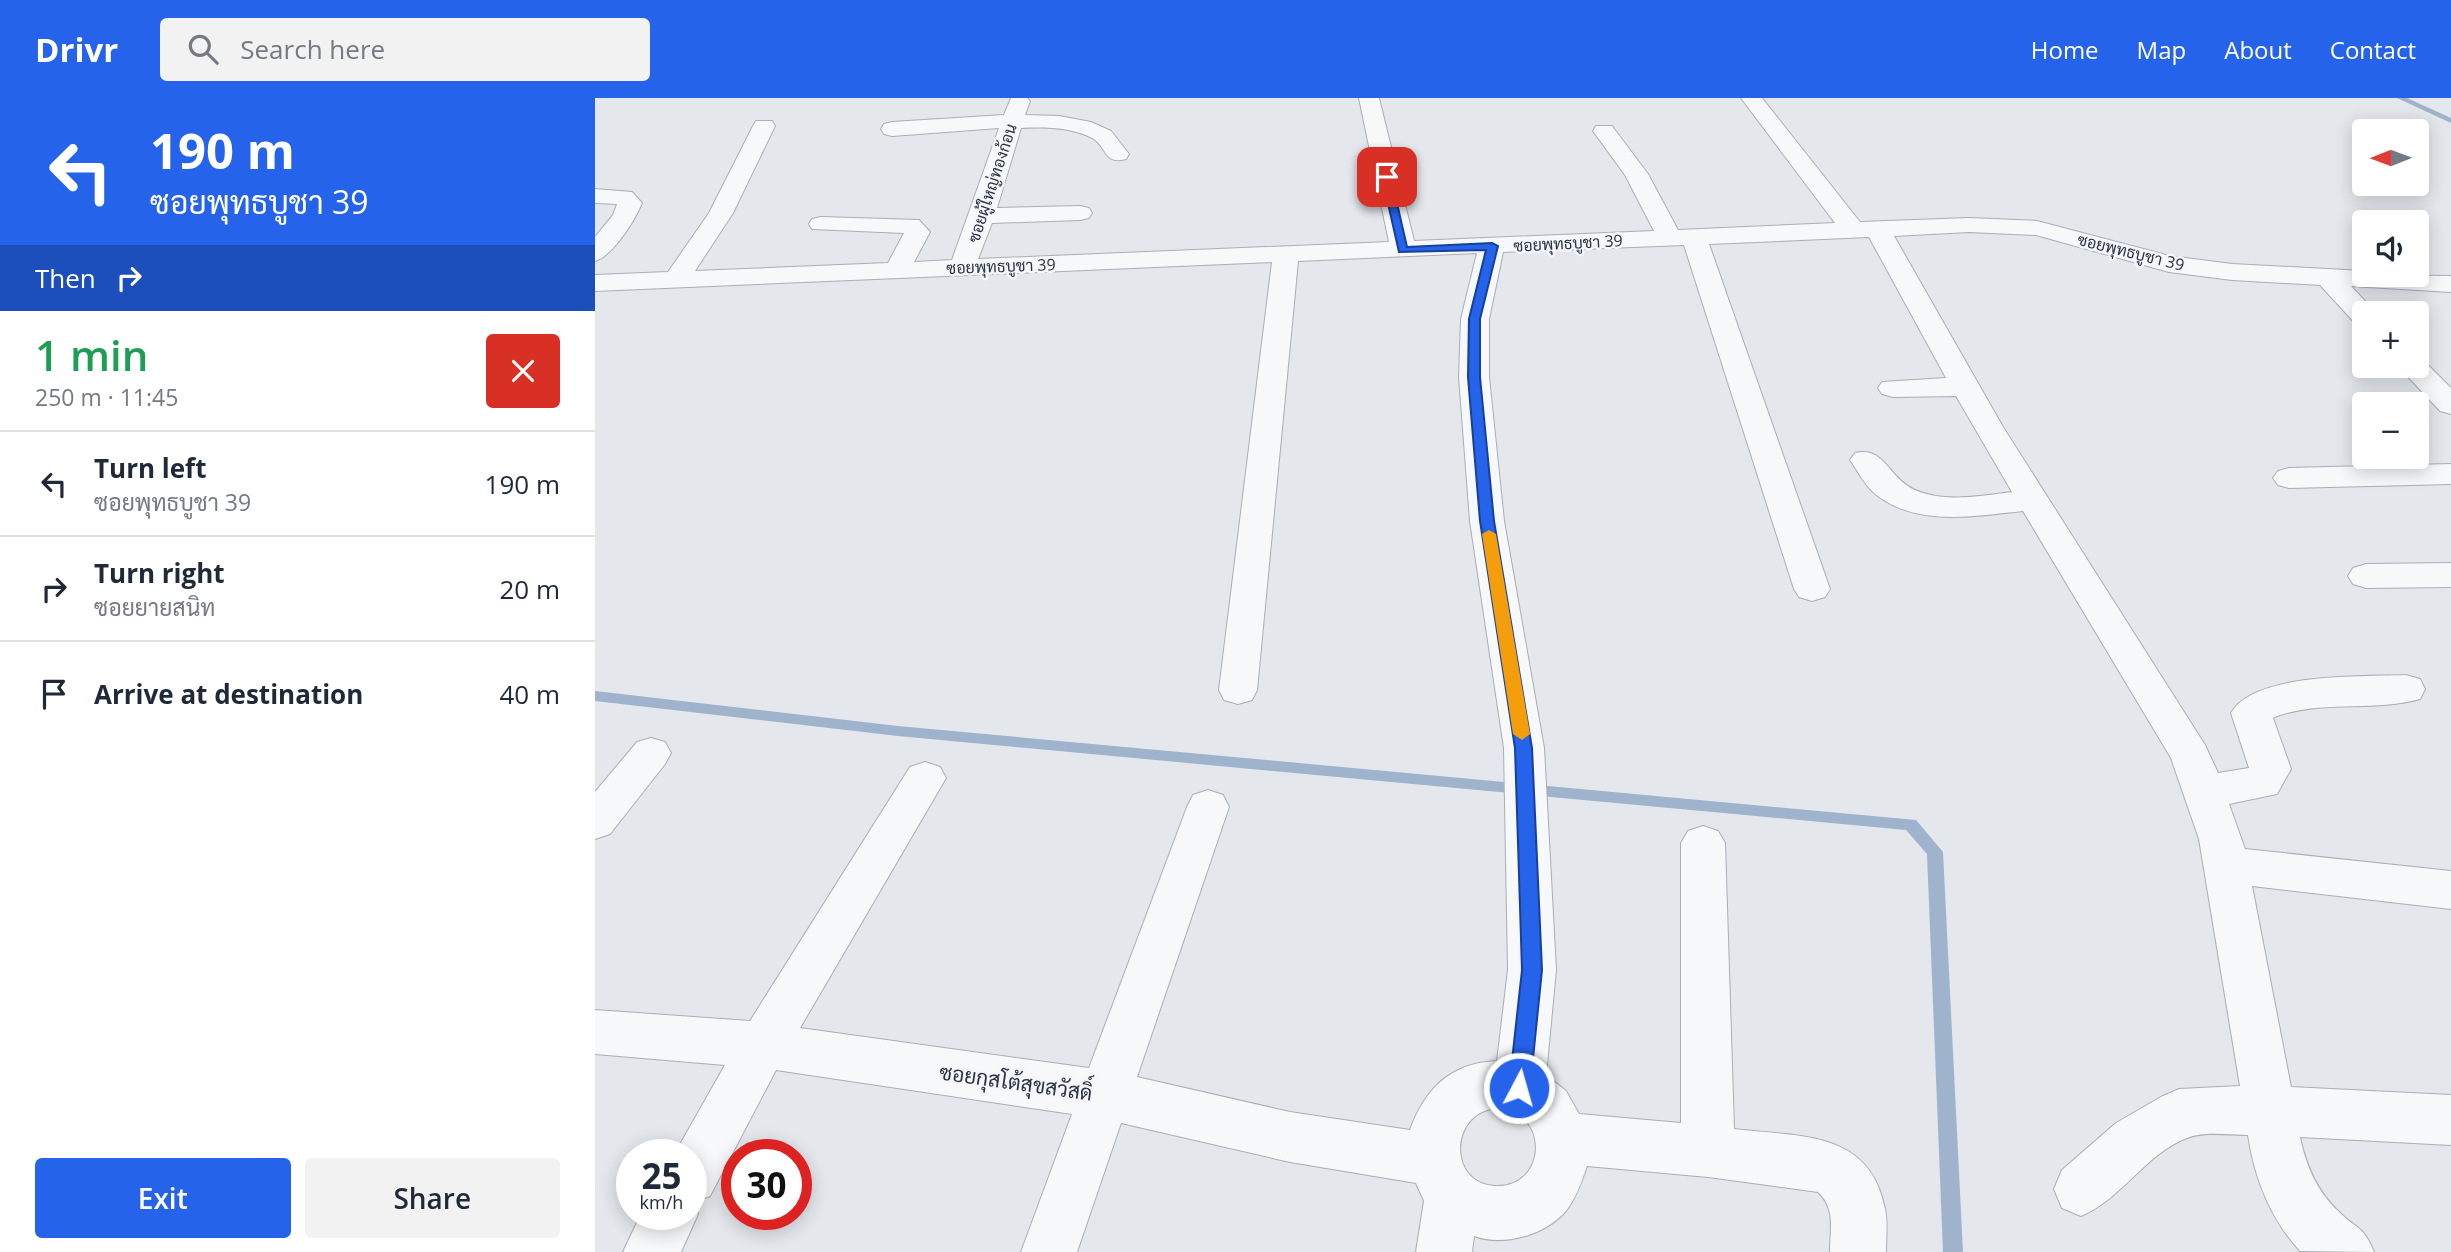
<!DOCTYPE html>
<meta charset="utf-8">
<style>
body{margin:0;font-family:"Open Sans",Sarabun,sans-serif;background:#f2f2f3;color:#1f2937;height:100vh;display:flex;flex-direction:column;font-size:26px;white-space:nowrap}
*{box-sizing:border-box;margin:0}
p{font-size:23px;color:#747a83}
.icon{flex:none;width:38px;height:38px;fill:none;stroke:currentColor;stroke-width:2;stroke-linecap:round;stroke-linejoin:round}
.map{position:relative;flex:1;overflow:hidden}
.details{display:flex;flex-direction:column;background:#fff;width:595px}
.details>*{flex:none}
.guide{background:#2563eb;color:#fff;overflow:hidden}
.needle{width:46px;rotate:269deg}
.controls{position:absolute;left:1757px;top:21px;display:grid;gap:14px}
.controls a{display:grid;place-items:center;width:77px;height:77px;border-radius:7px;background:#fff;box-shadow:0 4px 18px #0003;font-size:35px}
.speed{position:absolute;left:21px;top:1041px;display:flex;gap:14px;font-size:35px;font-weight:700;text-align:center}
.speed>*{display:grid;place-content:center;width:91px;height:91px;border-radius:50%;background:#fff;box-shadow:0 4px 18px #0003;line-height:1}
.speed small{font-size:18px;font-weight:400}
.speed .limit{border:10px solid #d22;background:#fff;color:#111}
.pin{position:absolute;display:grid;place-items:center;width:60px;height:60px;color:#fff;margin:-30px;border-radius:14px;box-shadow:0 4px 10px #0006}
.me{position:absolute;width:77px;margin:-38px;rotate:6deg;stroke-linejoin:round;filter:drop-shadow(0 0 5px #0008)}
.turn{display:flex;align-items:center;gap:24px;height:147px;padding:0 35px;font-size:32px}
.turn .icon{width:91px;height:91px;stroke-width:2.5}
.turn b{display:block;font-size:49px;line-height:60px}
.then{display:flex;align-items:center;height:66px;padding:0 35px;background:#0003;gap:14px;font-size:26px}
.round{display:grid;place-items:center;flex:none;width:74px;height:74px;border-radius:7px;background:#f2f2f3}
.headline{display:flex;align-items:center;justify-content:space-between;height:119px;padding:0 35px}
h1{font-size:42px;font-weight:600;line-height:52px;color:#1e9e55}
.action{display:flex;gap:14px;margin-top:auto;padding:14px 35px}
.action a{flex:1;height:80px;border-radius:7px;background:#2563eb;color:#fff;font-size:28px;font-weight:600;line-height:80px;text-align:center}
.action a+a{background:#f2f2f3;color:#1f2937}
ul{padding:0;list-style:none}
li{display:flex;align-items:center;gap:21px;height:105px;padding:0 35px;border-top:2px solid #e0e1e3}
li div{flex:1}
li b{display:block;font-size:26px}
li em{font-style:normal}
header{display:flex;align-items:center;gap:42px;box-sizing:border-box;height:98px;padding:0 35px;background:#2563eb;color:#fff}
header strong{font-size:33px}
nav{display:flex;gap:38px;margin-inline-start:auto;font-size:24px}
.search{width:490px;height:63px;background:#f2f2f3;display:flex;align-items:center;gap:18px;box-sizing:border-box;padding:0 24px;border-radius:7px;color:#747a83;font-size:26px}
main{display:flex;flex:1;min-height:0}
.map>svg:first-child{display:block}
</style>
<header>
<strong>Drivr</strong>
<div class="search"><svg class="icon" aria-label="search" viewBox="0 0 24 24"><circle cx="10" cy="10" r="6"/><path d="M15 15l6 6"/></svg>Search here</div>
<nav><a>Home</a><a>Map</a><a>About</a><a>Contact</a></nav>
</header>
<main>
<section class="details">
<div class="guide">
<div class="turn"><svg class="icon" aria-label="left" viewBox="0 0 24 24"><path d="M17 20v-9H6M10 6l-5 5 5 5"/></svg><div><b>190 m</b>ซอยพุทธบูชา 39</div></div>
<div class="then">Then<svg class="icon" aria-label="right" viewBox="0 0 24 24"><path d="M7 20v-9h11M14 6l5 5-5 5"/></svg></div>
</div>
<div class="headline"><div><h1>1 min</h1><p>250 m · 11:45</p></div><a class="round" style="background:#d93025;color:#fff"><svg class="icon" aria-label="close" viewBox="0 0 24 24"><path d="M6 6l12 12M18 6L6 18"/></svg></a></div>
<ul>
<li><svg class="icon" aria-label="left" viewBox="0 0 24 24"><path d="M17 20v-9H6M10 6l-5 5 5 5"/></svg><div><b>Turn left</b><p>ซอยพุทธบูชา 39</p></div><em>190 m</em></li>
<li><svg class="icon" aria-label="right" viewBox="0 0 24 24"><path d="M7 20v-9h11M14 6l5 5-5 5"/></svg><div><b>Turn right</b><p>ซอยยายสนิท</p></div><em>20 m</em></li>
<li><svg class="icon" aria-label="arrive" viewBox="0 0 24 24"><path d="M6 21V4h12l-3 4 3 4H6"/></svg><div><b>Arrive at destination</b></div><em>40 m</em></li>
</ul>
<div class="action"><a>Exit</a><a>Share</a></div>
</section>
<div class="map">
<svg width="1856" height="1154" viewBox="0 0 1856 1154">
<rect width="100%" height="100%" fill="#e4e7ec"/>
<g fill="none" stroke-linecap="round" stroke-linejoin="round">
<g fill="#9fb4cc" fill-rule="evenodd">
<path d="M1802,0H1812L1856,20V25Z"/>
<path d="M0,593L303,628L1321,722L1348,754L1368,1154H1348L1332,756L1311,732L303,638L0,603Z"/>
</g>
<defs>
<g id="minor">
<path d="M416,0H432L435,3L430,17L464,18L496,24L516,33L534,56L531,61C508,67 513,49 497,40C476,29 449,29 426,30L402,110L485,108L494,110L497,115L494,120L485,122L397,125L383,161L794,144L764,0H784L819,143L1059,133L1030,77L998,33L1001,28H1017L1053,76L1083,132L1240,125L1146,0H1167L1265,124L1374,120L1442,123L1575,158L1637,166L1769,173V177L1856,178V194L1756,188L1781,215H1769V226L1759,224L1725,187L1637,182L1574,174L1441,137L1374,134L1299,138L1408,329L1610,647L1623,675L1654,670L1636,615C1659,574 1768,579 1811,577L1825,581L1830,591L1825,601C1779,614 1728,602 1682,618L1678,620L1696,671L1682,696L1634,706L1650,751L1856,773V811L1657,788L1696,989L1856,997V1047L1705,1039C1711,1068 1722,1093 1743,1113C1762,1132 1768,1127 1779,1154L1705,1153C1676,1122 1659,1079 1653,1037C1634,1037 1610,1033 1592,1040C1550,1056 1527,1101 1486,1118L1467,1110L1459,1091L1467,1072L1521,1025L1566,999L1584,991L1645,988L1604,741L1576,660L1428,413C1380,418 1317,430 1277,393C1268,384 1262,372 1255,362L1260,355C1290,348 1292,379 1320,392C1349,405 1386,398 1417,394L1361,298L1298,299L1287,296L1283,290L1287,284L1351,280L1274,139L1114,146L1235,491L1230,499L1217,503L1204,499L1199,491L1089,147L908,154L894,221V279L909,423L949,650L961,872L951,977L971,993L984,1016L1086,1025V745L1093,733L1108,728L1123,733L1130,745L1139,1031C1203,1039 1275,1031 1290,1111C1293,1124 1291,1140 1291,1154H1235C1235,1130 1241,1111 1223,1094L1113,1079L992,1068C987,1083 981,1100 971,1113C950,1137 909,1149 879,1138L877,1154H821L829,1103L821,1085L695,1064L526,1025L482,1154H426L477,1016L181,972L115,1098L99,1104L103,1116L86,1154H28L46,1116H96V1057H79L130,967L0,956V912L155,923L315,669L330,664L345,669L351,680L205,930L494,970L592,709L598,697L613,692L628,697L634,709L542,979L695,1014L815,1032C830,991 855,965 902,963L913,872L909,650L875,423L864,279L866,221L882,155L703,163L662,592L657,602L643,606L629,602L624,592L677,164L0,193V177L73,174L114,115L158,28L161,23H177L180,28L138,115L100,173L293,165L309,135L217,131L214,126L217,121L226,119L324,122L335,134L319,164L357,162L404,30L297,38L289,36L286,31L289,26L297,24L409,17ZM903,1010C955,1013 953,1090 900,1088C852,1086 854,1013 903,1010Z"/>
<path d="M0,91L37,94L47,105C40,122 18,158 0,163V139L18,117L22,106L0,105Z"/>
<path d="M1822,260L1828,262L1856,290V316L1845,313L1803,268H1822Z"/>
<path d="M1856,366V386L1694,390L1683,387L1678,380L1683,373L1694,370Z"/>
<path d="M1856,465V489L1771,490L1758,486L1753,478L1758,470L1771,466Z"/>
<path d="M56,640L70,644L76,655L70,666L15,736L0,741V694L42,644Z"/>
</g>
</defs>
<use href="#minor" stroke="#a9aeb7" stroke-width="2"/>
<use href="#minor" fill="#f7f8fa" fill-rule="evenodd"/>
</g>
<path fill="#2563eb" stroke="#184099" stroke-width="2" d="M792,76L796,79L812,149L897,145L903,148L885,221V279L899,423L937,650L947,872L935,990L932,997L924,1000L917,997L914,990L927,872L920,650L885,423L873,279L874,221L891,152L804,154L787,79Z"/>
<path fill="#f59e0b" d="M894,432L901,436L935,636L927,642L918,636L887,436Z"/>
<g text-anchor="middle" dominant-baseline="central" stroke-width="5" stroke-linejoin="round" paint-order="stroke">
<g font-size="16" fill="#2b3445" stroke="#f4f6f9">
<text transform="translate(397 85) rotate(-72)">ซอยผู้ใหญ่ทองก้อน</text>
<text transform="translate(973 145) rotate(-3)">ซอยพุทธบูชา 39</text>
<text transform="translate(1536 154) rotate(14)">ซอยพุทธบูชา 39</text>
<text transform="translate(406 168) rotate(-2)">ซอยพุทธบูชา 39</text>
</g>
<g font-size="21" fill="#2b3445" stroke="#f4f6f9">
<text transform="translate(421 984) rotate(8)">ซอยกุสโต้สุขสวัสดิ์</text>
</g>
</g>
</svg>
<div class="controls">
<a><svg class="needle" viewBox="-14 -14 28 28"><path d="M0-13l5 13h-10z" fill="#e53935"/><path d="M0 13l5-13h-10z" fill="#747a83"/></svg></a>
<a><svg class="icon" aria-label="sound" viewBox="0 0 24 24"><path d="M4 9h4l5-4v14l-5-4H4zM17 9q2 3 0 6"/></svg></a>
<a>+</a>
<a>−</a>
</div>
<div class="speed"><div>25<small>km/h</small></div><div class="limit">30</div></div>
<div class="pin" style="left:792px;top:79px;background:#d93025"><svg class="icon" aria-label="arrive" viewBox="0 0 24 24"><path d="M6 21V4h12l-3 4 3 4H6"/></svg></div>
<svg class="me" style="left:924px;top:990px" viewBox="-20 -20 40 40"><circle r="17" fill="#2563eb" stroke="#fff" stroke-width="3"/><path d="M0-11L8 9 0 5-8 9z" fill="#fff"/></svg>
</div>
</main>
